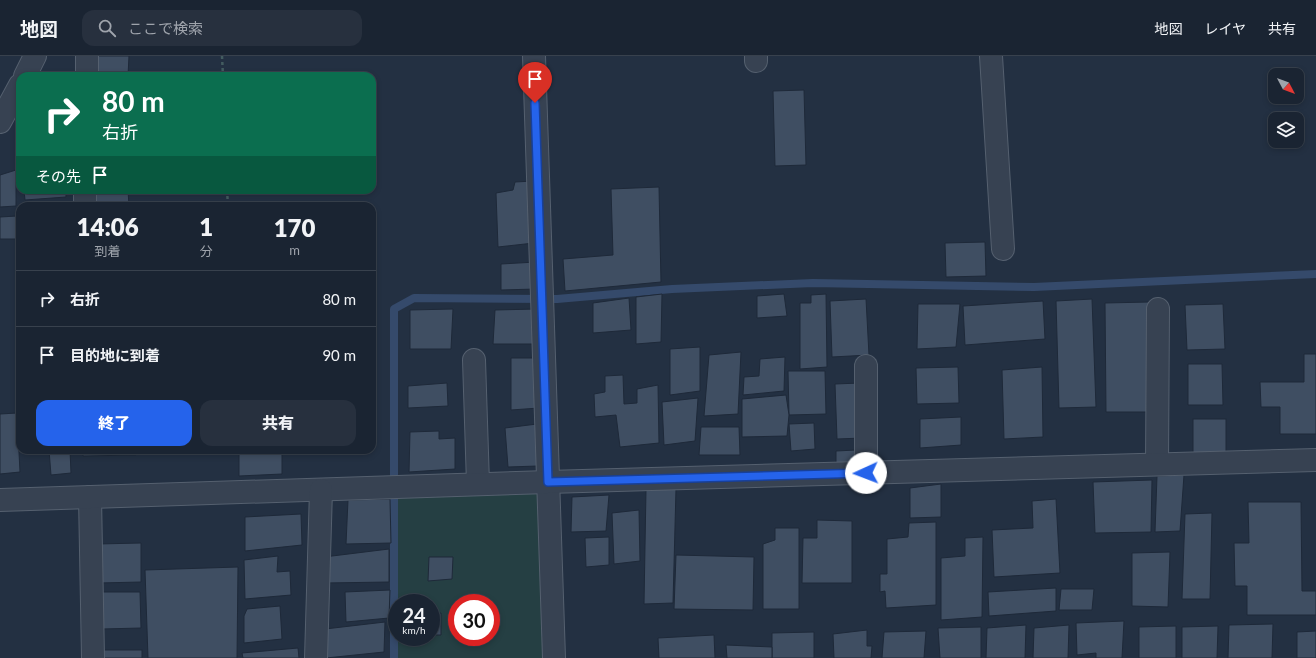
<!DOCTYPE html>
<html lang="ja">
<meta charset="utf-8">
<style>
body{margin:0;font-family:Lato,"Noto Sans JP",sans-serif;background:#27303e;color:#f1f3f6;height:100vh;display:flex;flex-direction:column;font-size:15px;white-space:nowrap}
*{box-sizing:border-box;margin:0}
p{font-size:13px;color:#9fa4ac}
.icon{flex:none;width:22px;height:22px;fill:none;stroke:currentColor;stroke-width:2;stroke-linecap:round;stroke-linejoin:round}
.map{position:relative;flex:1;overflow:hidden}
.details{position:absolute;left:16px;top:146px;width:360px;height:252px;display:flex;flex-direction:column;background:#1a2432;border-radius:12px;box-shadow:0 2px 6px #0003,0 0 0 1px #38414d}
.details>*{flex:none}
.hud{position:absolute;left:16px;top:16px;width:360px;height:122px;border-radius:12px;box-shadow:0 2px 6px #0003,0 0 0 1px #38414d;background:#0b6e4f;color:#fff;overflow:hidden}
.needle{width:26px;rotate:131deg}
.controls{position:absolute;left:1268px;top:12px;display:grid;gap:8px}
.controls a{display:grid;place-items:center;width:36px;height:36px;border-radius:8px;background:#1a2432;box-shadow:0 2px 6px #0003,0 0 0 1px #38414d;font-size:20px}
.speed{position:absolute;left:388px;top:538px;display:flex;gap:8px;font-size:20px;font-weight:700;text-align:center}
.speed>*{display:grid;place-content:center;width:52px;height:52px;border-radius:50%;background:#1a2432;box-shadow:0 2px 6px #0003,0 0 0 1px #38414d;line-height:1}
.speed small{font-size:10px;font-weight:400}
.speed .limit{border:6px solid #d22;background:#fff;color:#111}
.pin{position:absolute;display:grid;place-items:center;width:34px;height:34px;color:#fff;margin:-41px -17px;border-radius:50% 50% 50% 0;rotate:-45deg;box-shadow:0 0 4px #0007}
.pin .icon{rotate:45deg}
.me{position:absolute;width:44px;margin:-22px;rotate:268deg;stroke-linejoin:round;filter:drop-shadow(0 0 3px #0008)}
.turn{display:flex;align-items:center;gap:14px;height:84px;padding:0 20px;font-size:18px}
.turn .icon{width:52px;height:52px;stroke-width:2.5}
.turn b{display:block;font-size:28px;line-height:34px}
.then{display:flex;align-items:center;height:38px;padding:0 20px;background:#0003;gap:8px;font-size:15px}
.eta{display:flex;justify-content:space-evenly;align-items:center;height:68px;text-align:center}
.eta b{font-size:24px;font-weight:800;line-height:28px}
.cta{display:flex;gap:8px;margin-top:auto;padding:8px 20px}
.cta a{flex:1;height:46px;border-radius:12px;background:#2563eb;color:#fff;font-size:16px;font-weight:800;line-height:46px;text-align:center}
.cta a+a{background:#27303e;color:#f1f3f6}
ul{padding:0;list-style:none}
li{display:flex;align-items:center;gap:12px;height:56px;padding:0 20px;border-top:1px solid #38414d}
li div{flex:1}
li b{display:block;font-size:15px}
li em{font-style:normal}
header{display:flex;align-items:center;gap:24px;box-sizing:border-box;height:56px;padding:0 20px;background:#1a2432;border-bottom:1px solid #38414d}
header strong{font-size:19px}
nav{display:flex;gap:22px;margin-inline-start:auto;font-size:14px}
.search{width:280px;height:36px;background:#27303e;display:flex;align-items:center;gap:10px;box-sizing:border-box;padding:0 14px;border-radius:12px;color:#9fa4ac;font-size:15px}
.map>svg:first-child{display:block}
</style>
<header>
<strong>地図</strong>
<div class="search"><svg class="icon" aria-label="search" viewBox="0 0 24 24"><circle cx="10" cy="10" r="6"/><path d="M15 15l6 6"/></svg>ここで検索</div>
<nav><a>地図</a><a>レイヤ</a><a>共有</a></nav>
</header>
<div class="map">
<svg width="1316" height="602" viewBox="0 0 1316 602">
<rect width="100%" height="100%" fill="#233042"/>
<path fill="#253f43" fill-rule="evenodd" d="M539,433L545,602H394L395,439ZM397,547H431V581H397ZM457,547H491V581H457Z"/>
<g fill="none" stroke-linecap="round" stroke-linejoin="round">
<path stroke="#354a6b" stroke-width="8" d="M394,602V253L414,242L557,243L672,233L813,227L1034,231L1316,218"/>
</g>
<g fill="#3f4e62" stroke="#1e2939">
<path d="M97,0H129L128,20H97Z"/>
<path d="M70,16V20H39V17Z"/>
<path d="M804,34L806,109L775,110L773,35Z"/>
<path d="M16,114V150L0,151V119Z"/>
<path d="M533,125L534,187L498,191L496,137L513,134L515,126Z"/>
<path d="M659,131L661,226L565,235L563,203L613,199L611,133Z"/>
<path d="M24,134H66V141L25,144Z"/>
<path d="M94,134H128L129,150H94Z"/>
<path d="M17,160L18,183H0V161Z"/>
<path d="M985,186L986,220L946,221L945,187Z"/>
<path d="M536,206V233L501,234V208Z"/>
<path d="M662,238L661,286L636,288V241Z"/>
<path d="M784,238L787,260L757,262V240Z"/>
<path d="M826,238L827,311L800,313V247H811V239Z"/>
<path d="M629,242L631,274L593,277V247Z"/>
<path d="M866,243L869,299L832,301L830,245Z"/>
<path d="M1092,243L1096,351L1059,352L1056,245Z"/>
<path d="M1043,245L1045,283L965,289L963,250Z"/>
<path d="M1149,246L1150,356H1106L1105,247Z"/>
<path d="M918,248H960L956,291L917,293Z"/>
<path d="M1223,248L1225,293L1187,294L1185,249Z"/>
<path d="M453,253L451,293H410V254Z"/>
<path d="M536,253L538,288H493L495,254Z"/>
<path d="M700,291V335L670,339V293Z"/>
<path d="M741,296L738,358L704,360L709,299Z"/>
<path d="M1304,298H1316V378H1280V351H1261L1260,326H1304Z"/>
<path d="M785,301L784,335L743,339L744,321L759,320L760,303Z"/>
<path d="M511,302H537L539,352L511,354Z"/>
<path d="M1188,308H1222L1223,349H1188Z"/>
<path d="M958,311L959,347L917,348L916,312Z"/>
<path d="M1042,311L1043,381L1004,383L1002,314Z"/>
<path d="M788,315H825L826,358L789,359Z"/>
<path d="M623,319L624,348L637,347V333L658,329L659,387L620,391L616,359L595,361L594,338L605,336V320Z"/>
<path d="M447,327L448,350L408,352V330Z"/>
<path d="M860,327L862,382L837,383L835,328Z"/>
<path d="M786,339L789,359L787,380L742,381V343Z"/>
<path d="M698,342L695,385L664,389L662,346Z"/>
<path d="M17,357L20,416L0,418V358Z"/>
<path d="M961,361V389L920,392V363Z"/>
<rect x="1193" y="363" width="33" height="39"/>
<path d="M814,367L815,393L791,395L789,368Z"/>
<path d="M537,368L538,410L508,411L505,372Z"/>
<path d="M701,371H739L740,399H699Z"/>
<path d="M439,375V383L455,382V413L409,416L410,376Z"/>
<path d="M49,394H70L71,417L51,419Z"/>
<path d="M83,394H136V399L83,400Z"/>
<path d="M239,394H282V418L239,420Z"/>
<path d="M856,394V411H836V395Z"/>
<path d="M1184,419L1180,475L1155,476L1157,420Z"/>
<path d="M1152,424L1151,476L1095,477L1093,426Z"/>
<path d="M941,428V461L910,462V432Z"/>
<path d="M646,433H676L673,547L644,548Z"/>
<path d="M609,439L606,475L571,476L572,441Z"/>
<path d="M390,443L391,487L346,488L348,444Z"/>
<path d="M1056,443L1060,517L994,521L992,474L1033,472L1032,445Z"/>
<path d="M1248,446H1301L1302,535H1316V559H1247V530H1235L1234,487H1249Z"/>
<path d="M639,454L640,505L614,508L612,457Z"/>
<path d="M1212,457L1210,543H1182L1185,458Z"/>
<path d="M301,458L302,489L245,495V461Z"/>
<path d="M817,464L852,465V527H802L803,482H817Z"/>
<path d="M936,466V549L886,552L885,535L880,536V518H887V483L908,481L909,467Z"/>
<path d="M775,472H799V553H763V488L775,484Z"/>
<path d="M609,481V509L586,511L585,482Z"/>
<path d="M983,481L982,561L941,564V502L965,500V482Z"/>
<path d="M141,487V526L99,527L98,488Z"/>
<path d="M389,493V526L325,527L324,501Z"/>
<path d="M1170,496L1168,551L1132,550V497Z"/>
<path d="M676,499L754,501L753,554L674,553Z"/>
<path d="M278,500L277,516L290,515L291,539L245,543L244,504Z"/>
<path d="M429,501H453L452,523L428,525Z"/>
<path d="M238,511L237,602H148L145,514Z"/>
<path d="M1056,532V555L989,560L988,536Z"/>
<path d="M1061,533H1094L1092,554H1059Z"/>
<path d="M390,534L389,562L346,566L345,536Z"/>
<path d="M101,536H140L141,572L102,573Z"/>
<path d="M280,550L282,583L244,587V560L247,553Z"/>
<path d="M441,557V579H431V558Z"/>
<path d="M1124,565L1122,602H1096V597L1077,599L1076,567Z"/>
<path d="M385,566L384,596L326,602L325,573Z"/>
<path d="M1273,568L1272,602H1228L1229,569Z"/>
<path d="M1026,569L1025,602H986L987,572Z"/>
<path d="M1069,569L1068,602H1033L1034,572Z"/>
<path d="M1176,570V602H1139V571Z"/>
<path d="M1218,570L1217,602H1182V571Z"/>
<path d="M981,571V602H940L938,572Z"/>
<path d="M867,574V590H872L871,602H834L833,578Z"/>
<path d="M926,575L924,602H882L884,576Z"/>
<path d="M1316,575V602H1297V576Z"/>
<path d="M814,576V602H772V577Z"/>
<path d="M714,579L715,602H659L658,582Z"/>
<path d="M726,589L772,591V602H727Z"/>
<path d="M298,592L299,602H243L242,597Z"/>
<rect x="103" y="594" width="39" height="8"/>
</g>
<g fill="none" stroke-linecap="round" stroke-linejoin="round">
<defs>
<g id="street">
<path d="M534,0L554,602"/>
<path d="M756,0V5"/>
<path d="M991,0L1003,193"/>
<path d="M25,20L35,0"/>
<path d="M87,20V0"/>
<path d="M0,66L20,29"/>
<path d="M85,150V134"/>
<path d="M474,304L478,428"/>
<path d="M1157,408L1158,253"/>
<path d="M866,417V310"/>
<path d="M90,441L93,602"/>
<path d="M0,444L548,426L1316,404"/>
<path d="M316,602L321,434"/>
</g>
</defs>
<use href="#street" stroke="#55606f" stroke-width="24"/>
<g stroke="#435c60" stroke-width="2.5" stroke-dasharray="3 3" stroke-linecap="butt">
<path d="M222,0L223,20"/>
<path d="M227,134L228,150"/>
</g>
<use href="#street" stroke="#374252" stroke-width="22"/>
</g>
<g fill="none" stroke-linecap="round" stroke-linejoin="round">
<defs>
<path id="route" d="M535,47L548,426L866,417"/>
</defs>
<use href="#route" stroke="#184099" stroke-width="10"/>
<use href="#route" stroke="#2563eb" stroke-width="7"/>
</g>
</svg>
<div class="controls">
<a><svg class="needle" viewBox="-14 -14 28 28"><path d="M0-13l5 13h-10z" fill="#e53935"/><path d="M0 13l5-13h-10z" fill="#9fa4ac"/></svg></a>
<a><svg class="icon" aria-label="layers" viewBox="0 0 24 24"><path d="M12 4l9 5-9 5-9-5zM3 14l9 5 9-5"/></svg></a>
</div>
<div class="speed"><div>24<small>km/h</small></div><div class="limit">30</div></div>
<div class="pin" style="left:535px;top:47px;background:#d93025"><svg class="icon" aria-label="arrive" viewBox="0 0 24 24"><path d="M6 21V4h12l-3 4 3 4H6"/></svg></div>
<svg class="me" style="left:866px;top:417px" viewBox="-20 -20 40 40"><circle r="19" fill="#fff"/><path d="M0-13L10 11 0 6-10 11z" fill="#2563eb"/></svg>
<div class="hud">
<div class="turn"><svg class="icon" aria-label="right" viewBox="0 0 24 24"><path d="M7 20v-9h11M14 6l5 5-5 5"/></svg><div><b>80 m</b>右折</div></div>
<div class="then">その先<svg class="icon" aria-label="arrive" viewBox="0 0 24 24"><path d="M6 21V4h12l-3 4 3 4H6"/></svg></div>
</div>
<section class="details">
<div class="eta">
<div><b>14:06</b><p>到着</p></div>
<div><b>1</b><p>分</p></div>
<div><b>170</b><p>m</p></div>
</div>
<ul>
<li><svg class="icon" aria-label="right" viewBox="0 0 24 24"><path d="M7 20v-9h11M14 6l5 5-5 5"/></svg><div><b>右折</b></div><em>80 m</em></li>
<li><svg class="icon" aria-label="arrive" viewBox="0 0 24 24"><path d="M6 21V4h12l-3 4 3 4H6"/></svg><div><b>目的地に到着</b></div><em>90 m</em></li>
</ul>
<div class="cta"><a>終了</a><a>共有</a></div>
</section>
</div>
